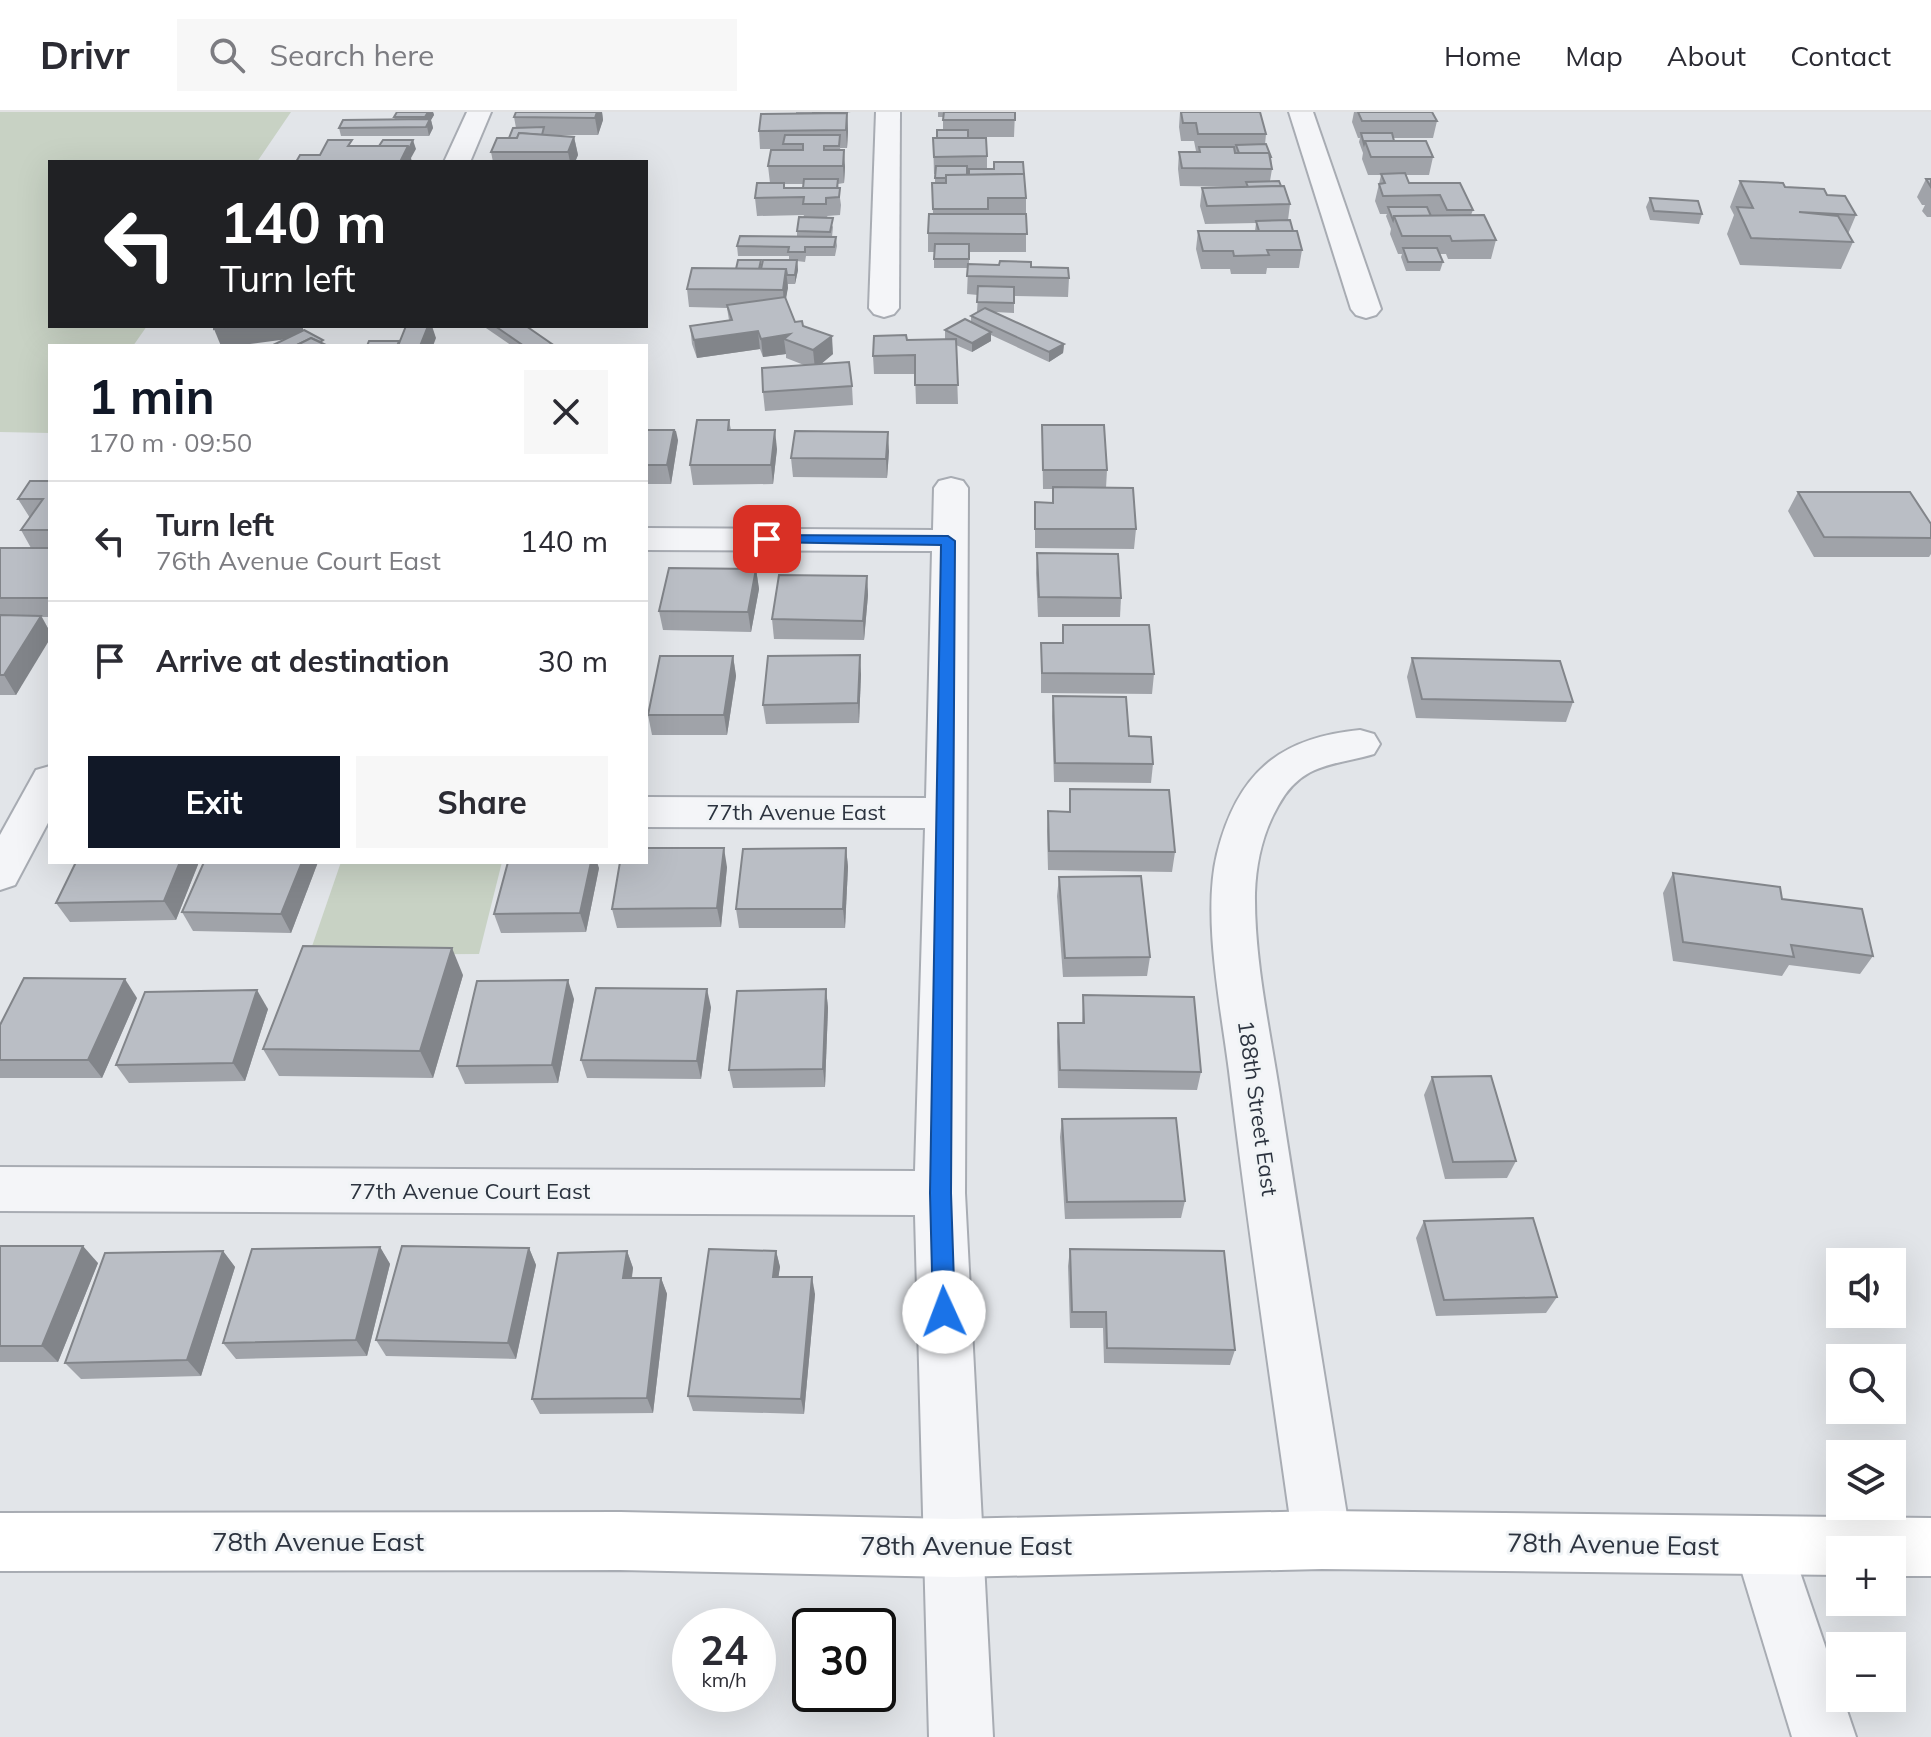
<!DOCTYPE html>
<meta charset="utf-8">
<style>
body{margin:0;font-family:Mulish,sans-serif;background:#f7f7f7;color:#2b2b33;height:100vh;display:flex;flex-direction:column;font-size:30px;white-space:nowrap}
*{box-sizing:border-box;margin:0}
p{font-size:26px;color:#7c7c81}
.icon{flex:none;width:44px;height:44px;fill:none;stroke:currentColor;stroke-width:2;stroke-linecap:round;stroke-linejoin:round}
.map{position:relative;flex:1;overflow:hidden}
.details{position:absolute;left:48px;top:232px;width:600px;height:520px;display:flex;flex-direction:column;background:#fff;border-radius:0px;box-shadow:0 8px 32px #0002}
.details>*{flex:none}
.banner{position:absolute;left:48px;top:48px;width:600px;height:168px;border-radius:0px;box-shadow:0 8px 32px #0002;background:#202124;color:#fff;overflow:hidden}
.fabs{position:absolute;left:1826px;top:1136px;display:grid;gap:16px}
.fabs a{display:grid;place-items:center;width:80px;height:80px;border-radius:0px;background:#fff;box-shadow:0 8px 32px #0002;font-size:40px}
.speed{position:absolute;left:672px;top:1496px;display:flex;gap:16px;font-size:40px;font-weight:700;text-align:center}
.speed>*{display:grid;place-content:center;width:104px;height:104px;border-radius:50%;background:#fff;box-shadow:0 8px 32px #0002;line-height:1}
.speed small{font-size:20px;font-weight:400}
.speed .limit{border:4px solid #111;border-radius:12px;background:#fff;color:#111}
.pin{position:absolute;display:grid;place-items:center;width:68px;height:68px;color:#fff;margin:-34px;border-radius:16px;box-shadow:0 4px 12px #0006}
.me{position:absolute;width:88px;margin:-44px;rotate:358deg;stroke-linejoin:round;filter:drop-shadow(0 0 6px #0008)}
.turn{display:flex;align-items:center;gap:28px;height:168px;padding:0 40px;font-size:36px}
.turn .icon{width:104px;height:104px;stroke-width:2.5}
.turn b{display:block;font-size:56px;line-height:68px}
.round{display:grid;place-items:center;flex:none;width:84px;height:84px;border-radius:0px;background:#f7f7f7}
.headline{display:flex;align-items:center;justify-content:space-between;height:136px;padding:0 40px}
h1{font-size:48px;font-weight:700;line-height:60px;color:#111827}
.action{display:flex;gap:16px;margin-top:auto;padding:16px 40px}
.action a{flex:1;height:92px;border-radius:0px;background:#111827;color:#fff;font-size:32px;font-weight:700;line-height:92px;text-align:center}
.action a+a{background:#f7f7f7;color:#2b2b33}
ul{padding:0;list-style:none}
li{display:flex;align-items:center;gap:24px;height:120px;padding:0 40px;border-top:2px solid #e1e1e2}
li div{flex:1}
li b{display:block;font-size:30px}
li em{font-style:normal}
header{display:flex;align-items:center;gap:48px;box-sizing:border-box;height:112px;padding:0 40px;background:#fff;border-bottom:2px solid #e1e1e2}
header strong{font-size:38px}
nav{display:flex;gap:44px;margin-inline-start:auto;font-size:28px}
.search{width:560px;height:72px;background:#f7f7f7;display:flex;align-items:center;gap:20px;box-sizing:border-box;padding:0 28px;border-radius:0px;color:#7c7c81;font-size:30px}
.map>svg:first-child{display:block}
</style>
<header>
<strong>Drivr</strong>
<div class="search"><svg class="icon" aria-label="search" viewBox="0 0 24 24"><circle cx="10" cy="10" r="6"/><path d="M15 15l6 6"/></svg>Search here</div>
<nav><a>Home</a><a>Map</a><a>About</a><a>Contact</a></nav>
</header>
<div class="map">
<svg width="1931" height="1625" viewBox="0 0 1931 1625">
<rect width="100%" height="100%" fill="#e2e5e9"/>
<g fill="#c8d2c4">
<path d="M0,0H291L257,50H50V214H147L133,234H50V321L0,320Z"/>
<path d="M341,750H502L479,842L309,843Z"/>
</g>
<g fill="none" stroke-linecap="round" stroke-linejoin="round">
<defs>
<g id="street">
<path d="M467,0H491L470,50H444Z"/>
<path d="M876,0H900L899,196L894,202L884,205L874,202L869,196Z"/>
<path d="M1289,0H1313L1381,197L1376,203L1366,206L1356,203L1351,197Z"/>
<path d="M951,366L963,369L968,376L965,1081L993,1625H929L915,1103L0,1099V1055L915,1059L925,716L646,715V685L926,686L932,439L646,438V416L933,418L934,376L939,369Z"/>
<path d="M1360,618L1374,622L1380,632L1374,642C1333,654 1302,650 1278,694C1263,720 1256,751 1255,781C1254,852 1272,927 1282,997C1304,1141 1328,1284 1351,1428L1343,1449L1322,1457L1301,1449L1293,1428C1271,1272 1248,1116 1229,959C1221,896 1202,804 1217,742C1237,662 1278,626 1360,618Z"/>
<path d="M50,654V707L15,773L0,778V723L36,658Z"/>
<path d="M1763,1405L1784,1413L1856,1625H1792L1734,1434L1742,1413Z"/>
</g>
<path id="secondary" d="M1322,1399L1931,1406V1464H1892V1438H1840V1463L1322,1457L954,1465L620,1458L0,1459V1401L620,1400L954,1407Z"/>
</defs>
<use href="#street" stroke="#a8acb3" stroke-width="4"/>
<use href="#secondary" stroke="#a8acb3" stroke-width="4"/>
<use href="#street" fill="#f4f5f8" fill-rule="evenodd"/>
<use href="#secondary" fill="#fff" fill-rule="evenodd"/>
</g>
<g fill="#a0a3a9" fill-rule="evenodd">
<path d="M397,0H433L434,3L431,8L433,16L429,24H341L339,16L395,8L394,5Z"/>
<path d="M516,0H602L603,8L598,23H545L574,25L578,43L575,50H493L491,40L509,26L516,16L514,5Z"/>
<path d="M796,0H851L845,1H847L848,19L847,36H840L845,55L844,71L838,72L841,93L840,103L827,104L833,115L832,125H836L837,134L835,144H806L805,150L797,149L798,158L795,172H788L786,187L795,210L803,214L833,242L821,252L852,274L853,293L765,299L763,280L804,253L786,246V242L763,245L760,237L697,246L692,232L690,214L729,208L727,196L689,195L687,177L736,157L761,148L762,155L789,148V144H738L737,134L797,125V119L804,103L757,104L755,86L770,71L768,54L784,38V37H760L759,19L796,1ZM784,72H803V76H785Z"/>
<path d="M938,0H1015L1014,25H968L987,44V57L1026,86V140H969V152L1031,155L1069,166L1068,185L1014,184V201L995,200L1064,232L1063,241L1049,250L991,223V229L972,240L956,233L958,292H916L915,262H874L873,244L907,228L945,227V218L971,210V204L977,200L978,183L967,182L968,156H934V140H928V121L933,102L932,71H935V62H934L933,26H937L943,18V5H938Z"/>
<path d="M1180,0H1260L1266,22L1265,33L1271,45L1272,57L1270,69L1281,74L1290,92L1288,108L1302,138L1299,156H1267L1266,162H1231L1230,157H1201L1196,137L1198,119H1255L1256,111L1205,112L1200,94L1202,76L1245,75L1180,74L1178,57L1179,40L1199,39H1196L1194,29H1181L1179,15Z"/>
<path d="M1354,0H1432L1437,9L1433,26H1393L1394,29L1433,45L1429,63H1405L1409,71H1460L1473,98L1471,103L1496,128L1491,147H1448L1446,142H1440L1443,150L1440,159H1406L1401,145L1402,142H1398L1390,122L1391,117L1386,104L1387,102H1380L1375,89L1381,63H1368L1362,47L1363,41L1359,30L1360,26H1358L1352,10Z"/>
<path d="M1926,67H1931V105H1927L1922,99L1925,93H1922L1917,85Z"/>
<path d="M1740,69L1785,75L1856,103L1848,122L1853,130L1841,157L1740,153L1727,122L1734,103L1730,95Z"/>
<path d="M1650,86L1702,102L1699,112L1650,108L1646,95Z"/>
<path d="M483,214H526L552,232L553,234H512Z"/>
<path d="M729,308L731,318L777,337L773,372L693,373L690,353Z"/>
<path d="M1042,313L1107,358L1106,376L1136,417L1134,437L1035,436V390L1052,391L1053,377H1043Z"/>
<path d="M646,318L678,328L671,372H646Z"/>
<path d="M889,339L887,366L793,365L791,346Z"/>
<path d="M50,369V505H42L50,520L16,583H0V436H31L21,418L30,406L18,387Z"/>
<path d="M1798,380L1931,412V442L1929,445H1814L1788,399Z"/>
<path d="M1037,441L1121,486L1120,505H1038L1036,461Z"/>
<path d="M756,457L759,477L751,520L663,518L659,499Z"/>
<path d="M867,464L868,483L864,528L774,527L772,507Z"/>
<path d="M1063,513L1154,562L1152,582L1041,581V531H1062Z"/>
<path d="M733,544L736,564L727,623H652L648,603Z"/>
<path d="M1412,546L1573,590L1566,610L1416,606L1407,565Z"/>
<path d="M861,562L859,611L766,612L763,593Z"/>
<path d="M1053,584L1129,624L1153,652L1151,671L1054,670L1052,604Z"/>
<path d="M1070,677L1175,740L1172,760L1048,758L1047,719L1048,699L1069,700Z"/>
<path d="M846,736L848,755L845,816H739L736,797Z"/>
<path d="M199,750L176,808L70,810L56,791Z"/>
<path d="M318,750L291,821L193,819L182,800Z"/>
<path d="M727,755L721,815L617,816L612,797Z"/>
<path d="M599,756L586,820L501,821L494,802Z"/>
<path d="M1673,761L1782,787L1873,844L1860,862L1789,853L1782,864L1673,849L1663,781Z"/>
<path d="M1059,765L1150,845L1147,864L1063,865L1057,784Z"/>
<path d="M463,863L433,966L279,964L263,937Z"/>
<path d="M826,877L828,896L825,975L733,976L729,958Z"/>
<path d="M1083,883L1201,960L1197,978L1058,976L1057,929L1058,911H1082Z"/>
<path d="M137,886L102,966H0V913Z"/>
<path d="M574,887L558,971L465,972L457,954Z"/>
<path d="M711,895L701,967L587,966L581,948Z"/>
<path d="M268,897L245,969L129,971L116,953Z"/>
<path d="M1432,965L1516,1049L1507,1066L1445,1067L1424,983Z"/>
<path d="M1062,1007L1185,1089L1181,1106L1065,1107L1060,1025Z"/>
<path d="M1424,1109L1557,1185L1546,1201L1436,1204L1416,1126Z"/>
<path d="M0,1134L98,1151L58,1250H0Z"/>
<path d="M380,1135L390,1152L367,1244L236,1247L223,1231Z"/>
<path d="M529,1136L536,1153L516,1247L386,1244L376,1228Z"/>
<path d="M1070,1137L1235,1238L1230,1253L1104,1251L1103,1216H1070L1068,1154Z"/>
<path d="M223,1139L235,1155L201,1264L81,1267L65,1251Z"/>
<path d="M627,1139L633,1156L632,1166H661L667,1182L653,1301L540,1302L532,1287Z"/>
<path d="M776,1139L780,1155L778,1165L815,1182L804,1302L693,1299L688,1284Z"/>
</g>
<g fill="#82858a">
<path d="M428,0H433L434,3L431,8L433,16L429,24L425,5Z"/>
<path d="M597,0H602L603,8L598,23L595,6Z"/>
<path d="M847,1L848,19L847,36L846,18Z"/>
<path d="M574,25L578,43L575,50H570L568,40Z"/>
<path d="M413,28L416,37L411,46L412,50H400L408,34Z"/>
<path d="M844,38L845,55L844,71L843,54Z"/>
<path d="M797,148L798,158L795,172V163Z"/>
<path d="M786,157L788,176L784,196L783,178Z"/>
<path d="M236,214H303V225L234,234H221L214,217Z"/>
<path d="M428,214H432L436,226L433,234H420Z"/>
<path d="M758,219L760,237L697,246L694,228Z"/>
<path d="M991,220V229L972,240V231Z"/>
<path d="M790,222L784,227L786,242L763,245L761,227Z"/>
<path d="M832,224L833,242L815,257L813,238Z"/>
<path d="M1064,232L1063,241L1049,250V240Z"/>
<path d="M674,318L676,319L678,328L671,372L667,353Z"/>
<path d="M775,318L777,337L773,372L771,353Z"/>
<path d="M888,320L889,339L887,366L886,347Z"/>
<path d="M756,457L759,477L751,520L748,500Z"/>
<path d="M867,464L868,483L864,528L863,509Z"/>
<path d="M646,466L648,477L646,485Z"/>
<path d="M41,504L50,520V527L16,583L4,563Z"/>
<path d="M860,543L861,562L859,611L858,591Z"/>
<path d="M733,544L736,564L727,623L724,603Z"/>
<path d="M724,736L727,755L721,815L717,796Z"/>
<path d="M846,736L848,755L845,816L843,797Z"/>
<path d="M180,750H199L176,808L164,789Z"/>
<path d="M302,750H318L291,821L281,802Z"/>
<path d="M591,750H597L599,756L586,820L580,801Z"/>
<path d="M452,836L463,863L433,966L420,939Z"/>
<path d="M125,867L137,886L102,966L88,948Z"/>
<path d="M568,868L574,887L558,971L552,953Z"/>
<path d="M707,877L711,895L701,967L697,949Z"/>
<path d="M826,877L828,896L825,975L823,957Z"/>
<path d="M257,878L268,897L245,969L233,951Z"/>
<path d="M83,1134L98,1151L58,1250L42,1234Z"/>
<path d="M380,1135L390,1152L367,1244L356,1228Z"/>
<path d="M529,1136L536,1153L516,1247L508,1231Z"/>
<path d="M223,1139L235,1155L201,1264L187,1248Z"/>
<path d="M627,1139L633,1156L629,1182L623,1166Z"/>
<path d="M776,1139L780,1155L776,1181L773,1165Z"/>
<path d="M812,1165L815,1182L804,1302L801,1287Z"/>
<path d="M661,1166L667,1182L653,1301L647,1286Z"/>
</g>
<g fill="#babec5" stroke="#82858a" stroke-width="2">
<path d="M397,0H428L425,5H394Z"/>
<path d="M516,0H597L595,6L514,5Z"/>
<path d="M813,0H844V1L813,2Z"/>
<path d="M944,0H1015V8H943Z"/>
<path d="M1181,0H1260L1266,22H1198L1196,11H1183Z"/>
<path d="M1358,0H1432L1437,9H1362Z"/>
<path d="M847,1L846,18L759,19L761,2Z"/>
<path d="M430,7L426,15L339,16L343,8Z"/>
<path d="M544,15L542,23L519,21L517,26H509L513,16Z"/>
<rect x="937" y="18" width="31" height="8"/>
<path d="M519,21L574,25L568,40H491L497,26H517Z"/>
<path d="M1361,21H1392L1394,29H1365L1364,32Z"/>
<path d="M785,23H840L839,34H824V38H844L843,54H768L771,38H803V32H783Z"/>
<path d="M933,26H986L987,44L934,45Z"/>
<path d="M328,28H352L348,34H408L400,50H296L300,43H320Z"/>
<path d="M383,28H413L409,37L408,34H379Z"/>
<path d="M1365,29H1426L1433,45H1371Z"/>
<path d="M1266,32L1271,45H1270L1269,41H1239L1236,33Z"/>
<path d="M1199,35H1234L1235,41H1269L1272,57L1182,56L1179,40H1200Z"/>
<path d="M994,50H1023L1024,62L969,63V57H994Z"/>
<path d="M936,54H967V63H946V66H935Z"/>
<path d="M1405,61L1409,71H1460L1473,98H1447L1440,83L1383,84L1379,72L1385,71L1381,62Z"/>
<path d="M1024,62L1026,86H988V97H933L932,71H946V63Z"/>
<path d="M804,67H838L837,76H803Z"/>
<path d="M1926,67H1931V75Z"/>
<path d="M1279,69L1281,74L1248,75L1246,70Z"/>
<path d="M1740,69L1783,71L1785,75L1824,77L1827,83L1845,84L1856,103L1799,100L1838,104L1853,130L1751,126L1737,95L1753,96Z"/>
<path d="M757,71H784V76H840L839,85L826,86V92H803L804,85L755,86Z"/>
<path d="M1284,74L1290,92L1207,94L1202,76Z"/>
<path d="M1650,86L1698,89L1702,102L1654,99Z"/>
<path d="M1388,95H1427L1431,104H1394L1393,108Z"/>
<path d="M929,102H1026L1027,122L928,121Z"/>
<path d="M1484,103L1496,128L1452,129L1450,124H1402L1394,104Z"/>
<path d="M799,105L833,106L830,120L797,119Z"/>
<path d="M1290,108L1293,119H1259L1256,109Z"/>
<path d="M1198,119H1297L1302,138H1267L1269,143L1234,144L1233,139H1203Z"/>
<path d="M740,124L836,125L834,135H805V140H788L789,135L737,134Z"/>
<path d="M935,132H969V147H934Z"/>
<path d="M1403,136H1437L1443,150H1408Z"/>
<path d="M738,148H761L759,157H736Z"/>
<path d="M763,148H797L795,163H787L786,157H761Z"/>
<path d="M1000,149L1031,150V155L1068,156L1069,166L967,164L968,152L999,153Z"/>
<path d="M692,156L786,157L783,178L687,177Z"/>
<path d="M978,174L1014,175V191L977,190Z"/>
<path d="M785,185L795,210L802,209L803,214L832,224L813,238L784,227L790,222L761,227L758,219L694,228L690,214L732,208L727,193Z"/>
<path d="M985,196L1064,232L1049,240L971,204Z"/>
<path d="M965,207L991,220L972,231L945,218Z"/>
<path d="M214,214H236L214,217Z"/>
<path d="M406,214H428L420,234H398Z"/>
<path d="M495,214H526L552,232L547,234H524Z"/>
<path d="M304,218L323,228L320,230L311,226L295,234H271Z"/>
<path d="M906,223L907,228L956,227L958,273H915V243L873,244L874,224Z"/>
<path d="M311,226L328,234H295Z"/>
<path d="M369,229H399L397,234H367Z"/>
<path d="M849,250L852,274L763,280L762,256Z"/>
<path d="M697,308H729L728,318H775L771,353H690Z"/>
<path d="M1042,313H1104L1107,358H1043Z"/>
<path d="M646,318H674L667,353H646Z"/>
<path d="M795,319L888,320L886,347L791,346Z"/>
<path d="M30,369H50V418H21L43,387H18Z"/>
<path d="M1053,375L1133,376L1136,417H1035V390L1053,391Z"/>
<path d="M1798,380H1910L1931,412V426L1824,425Z"/>
<path d="M0,436H50V484L49,486H0Z"/>
<path d="M1037,441L1118,442L1121,486L1039,485Z"/>
<path d="M669,456L756,457L748,500L659,499Z"/>
<path d="M779,463L867,464L863,509L772,507Z"/>
<path d="M0,503L41,504L4,563H0Z"/>
<path d="M1063,513H1149L1154,562L1042,561L1041,531H1063Z"/>
<path d="M860,543L858,591L763,593L768,544Z"/>
<path d="M660,544H733L724,603H648Z"/>
<path d="M1412,546L1560,549L1573,590L1422,587Z"/>
<path d="M1053,584L1126,585L1129,624L1151,625L1153,652L1055,651Z"/>
<path d="M1070,677L1169,678L1175,740L1049,739L1048,699L1070,700Z"/>
<path d="M646,736H724L717,796L612,797L620,750H646Z"/>
<path d="M846,736L843,797H736L743,737Z"/>
<path d="M76,750H180L164,789L56,791Z"/>
<path d="M204,750H302L281,802L182,800Z"/>
<path d="M508,750H591L580,801L494,802Z"/>
<path d="M1673,761L1780,775L1782,787L1862,797L1873,844L1791,833L1794,845L1683,830Z"/>
<path d="M1141,764L1150,845L1065,846L1059,765Z"/>
<path d="M303,834L452,836L420,939L263,937Z"/>
<path d="M24,866L125,867L88,948H0V913Z"/>
<path d="M568,868L552,953L457,954L477,869Z"/>
<path d="M596,876L707,877L697,949L581,948Z"/>
<path d="M826,877L823,957L729,958L737,879Z"/>
<path d="M257,878L233,951L116,953L145,880Z"/>
<path d="M1083,883L1194,885L1201,960L1060,958L1058,911H1084Z"/>
<path d="M1491,964L1516,1049L1453,1050L1432,965Z"/>
<path d="M1176,1006L1185,1089L1067,1090L1062,1007Z"/>
<path d="M1533,1106L1557,1185L1444,1188L1424,1109Z"/>
<path d="M0,1134H83L42,1234H0Z"/>
<path d="M402,1134L529,1136L508,1231L376,1228Z"/>
<path d="M380,1135L356,1228L223,1231L252,1137Z"/>
<path d="M709,1137L776,1139L773,1165H812L801,1287L688,1284Z"/>
<path d="M1070,1137L1224,1139L1235,1238L1107,1236L1106,1200H1072Z"/>
<path d="M223,1139L187,1248L65,1251L105,1141Z"/>
<path d="M627,1139L623,1166H661L647,1286L532,1287L558,1141Z"/>
</g>
<path fill="#1a73e8" stroke="#114b97" stroke-width="2" d="M767,423L948,424L955,429L951,1081L955,1200L952,1208L944,1211L937,1208L933,1200L930,1081L941,433L762,430V424Z"/>
<g text-anchor="middle" dominant-baseline="central" stroke-width="6" stroke-linejoin="round" paint-order="stroke">
<g font-size="22" fill="#2c333f" stroke="#f1f4f6">
<text x="796" y="700">77th Avenue East</text>
<text transform="translate(1258 996) rotate(82)">188th Street East</text>
<text x="470" y="1079">77th Avenue Court East</text>
</g>
<g font-size="26" fill="#2c333f" stroke="#f1f4f6">
<text x="318" y="1429">78th Avenue East</text>
<text transform="translate(1613 1432) rotate(1)">78th Avenue East</text>
<text x="966" y="1433">78th Avenue East</text>
</g>
</g>
</svg>
<div class="fabs">
<a><svg class="icon" aria-label="sound" viewBox="0 0 24 24"><path d="M4 9h4l5-4v14l-5-4H4zM17 9q2 3 0 6"/></svg></a>
<a><svg class="icon" aria-label="search" viewBox="0 0 24 24"><circle cx="10" cy="10" r="6"/><path d="M15 15l6 6"/></svg></a>
<a><svg class="icon" aria-label="layers" viewBox="0 0 24 24"><path d="M12 4l9 5-9 5-9-5zM3 14l9 5 9-5"/></svg></a>
<a>+</a>
<a>−</a>
</div>
<div class="speed"><div>24<small>km/h</small></div><div class="limit">30</div></div>
<div class="pin" style="left:767px;top:427px;background:#d93025"><svg class="icon" aria-label="arrive" viewBox="0 0 24 24"><path d="M6 21V4h12l-3 4 3 4H6"/></svg></div>
<svg class="me" style="left:944px;top:1200px" viewBox="-20 -20 40 40"><circle r="19" fill="#fff"/><path d="M0-13L10 11 0 6-10 11z" fill="#1a73e8"/></svg>
<div class="banner">
<div class="turn"><svg class="icon" aria-label="left" viewBox="0 0 24 24"><path d="M17 20v-9H6M10 6l-5 5 5 5"/></svg><div><b>140 m</b>Turn left</div></div>
</div>
<section class="details">
<div class="headline"><div><h1>1 min</h1><p>170 m · 09:50</p></div><a class="round"><svg class="icon" aria-label="close" viewBox="0 0 24 24"><path d="M6 6l12 12M18 6L6 18"/></svg></a></div>
<ul>
<li><svg class="icon" aria-label="left" viewBox="0 0 24 24"><path d="M17 20v-9H6M10 6l-5 5 5 5"/></svg><div><b>Turn left</b><p>76th Avenue Court East</p></div><em>140 m</em></li>
<li><svg class="icon" aria-label="arrive" viewBox="0 0 24 24"><path d="M6 21V4h12l-3 4 3 4H6"/></svg><div><b>Arrive at destination</b></div><em>30 m</em></li>
</ul>
<div class="action"><a>Exit</a><a>Share</a></div>
</section>
</div>
